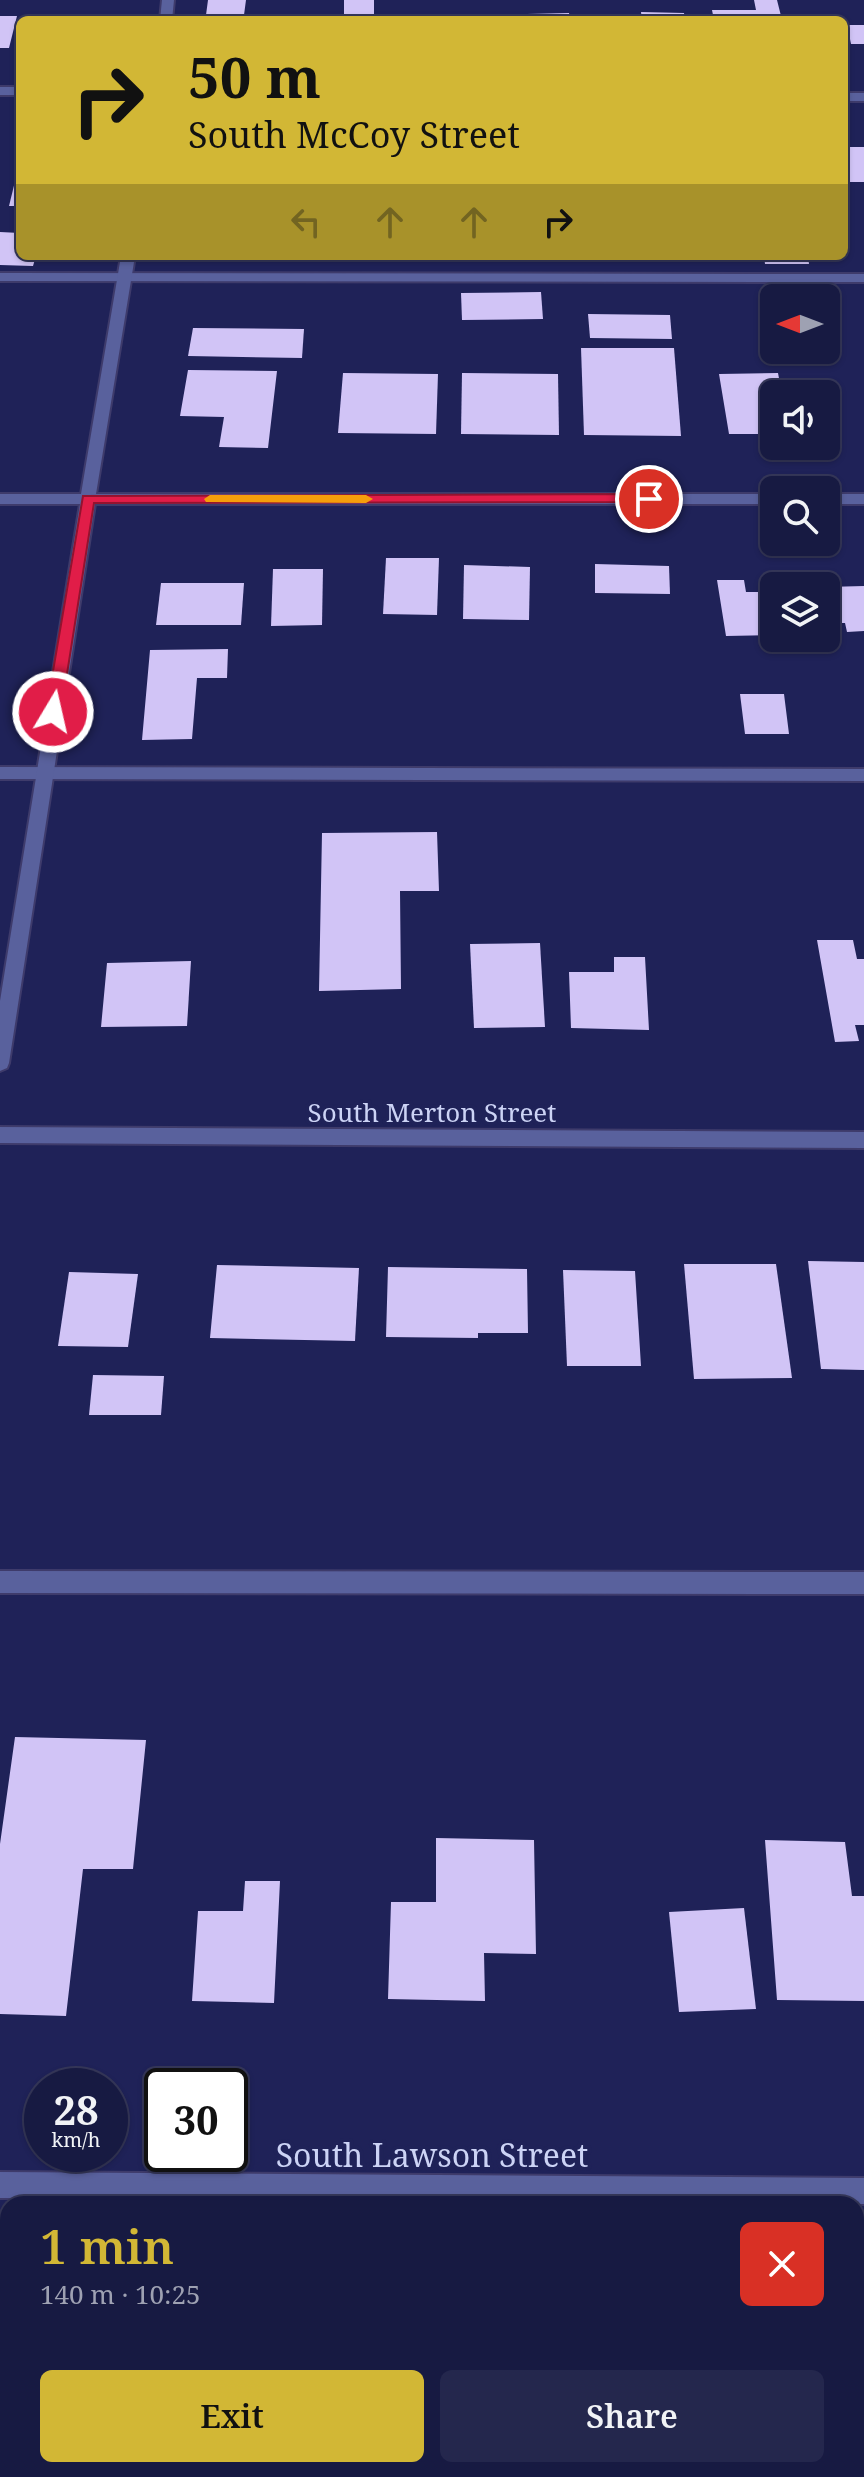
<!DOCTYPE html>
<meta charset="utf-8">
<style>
body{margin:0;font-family:"Noto Serif",serif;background:#24274d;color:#f1f3f6;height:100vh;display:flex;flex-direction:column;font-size:30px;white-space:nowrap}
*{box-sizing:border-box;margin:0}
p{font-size:26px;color:#9ea1b2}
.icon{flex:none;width:44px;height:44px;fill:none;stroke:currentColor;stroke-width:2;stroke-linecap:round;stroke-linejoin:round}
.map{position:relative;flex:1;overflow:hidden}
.details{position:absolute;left:0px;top:2196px;width:864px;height:282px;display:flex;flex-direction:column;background:#171a42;border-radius:24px 24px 0 0;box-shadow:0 2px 6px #0004,0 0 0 2px #36385b}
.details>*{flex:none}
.guide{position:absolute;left:16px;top:16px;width:832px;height:244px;border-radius:12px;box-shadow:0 2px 6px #0004,0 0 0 2px #36385b;background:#d2b735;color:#111;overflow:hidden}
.needle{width:52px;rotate:270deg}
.fabs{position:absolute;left:760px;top:284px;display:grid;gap:16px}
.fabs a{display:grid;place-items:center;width:80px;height:80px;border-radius:12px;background:#171a42;box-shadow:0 2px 6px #0004,0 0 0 2px #36385b;font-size:40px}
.speed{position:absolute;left:24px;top:2068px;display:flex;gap:16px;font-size:40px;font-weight:700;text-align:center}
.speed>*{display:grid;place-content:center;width:104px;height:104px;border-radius:50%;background:#171a42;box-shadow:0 2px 6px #0004,0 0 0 2px #36385b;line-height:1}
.speed small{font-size:20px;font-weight:400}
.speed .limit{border:4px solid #111;border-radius:12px;background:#fff;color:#111}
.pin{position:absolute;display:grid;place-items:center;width:68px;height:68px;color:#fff;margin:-34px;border:4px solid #fff;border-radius:50%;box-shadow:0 2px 8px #0007}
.me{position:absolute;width:88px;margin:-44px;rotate:9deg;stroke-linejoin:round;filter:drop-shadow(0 0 6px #0008)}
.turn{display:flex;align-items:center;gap:28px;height:168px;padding:0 40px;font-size:36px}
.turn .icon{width:104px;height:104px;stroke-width:2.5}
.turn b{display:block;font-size:56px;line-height:68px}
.lanes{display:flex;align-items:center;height:76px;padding:0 40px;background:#0003;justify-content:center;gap:40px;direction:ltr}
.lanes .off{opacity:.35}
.round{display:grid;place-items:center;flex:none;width:84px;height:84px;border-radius:12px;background:#24274d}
.headline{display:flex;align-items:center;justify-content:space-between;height:136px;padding:0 40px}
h1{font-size:48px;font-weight:600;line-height:60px;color:#d2b735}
.action{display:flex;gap:16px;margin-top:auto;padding:16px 40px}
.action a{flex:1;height:92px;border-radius:12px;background:#d2b735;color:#111;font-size:32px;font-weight:600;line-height:92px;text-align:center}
.action a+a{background:#24274d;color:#f1f3f6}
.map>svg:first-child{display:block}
</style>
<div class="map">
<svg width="864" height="2477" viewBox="0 0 864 2477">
<rect width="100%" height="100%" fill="#1f2258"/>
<g fill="#d1c4f6">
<path d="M208,0H246L244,15H264L263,20H228V15H206Z"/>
<rect x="344" y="0" width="30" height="16"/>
<path d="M754,0H777L782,20H714L712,10H756Z"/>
<path d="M641,12L684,13L685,20H642Z"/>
<path d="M569,13L570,20H527V14Z"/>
<path d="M389,14L433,15L432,20H388Z"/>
<path d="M455,14H496V20H456Z"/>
<path d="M0,16H17L9,48H0Z"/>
<path d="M847,25H864V44H851Z"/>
<rect x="844" y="147" width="20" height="35"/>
<path d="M19,165L20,206H9Z"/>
<path d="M0,232L20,233V256H36L33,266L0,265Z"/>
<path d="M764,256H808L809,264H765Z"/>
<path d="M541,292L543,319L462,320L461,293Z"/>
<path d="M588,314L670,315L672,339L590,338Z"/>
<path d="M193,328L304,329L302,358L188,356Z"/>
<path d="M581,348H674L681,436L584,435Z"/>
<path d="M188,370L277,371L268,448L219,447L224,417L180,416Z"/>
<path d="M343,373L438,374L436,434L338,433Z"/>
<path d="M462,373L558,374L559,435L461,434Z"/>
<path d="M778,373L782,394H774V434H729L719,374Z"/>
<path d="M386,558H439L437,615L383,614Z"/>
<path d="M595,564L669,566L670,594L595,593Z"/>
<path d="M464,565L530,567L529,620L463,619Z"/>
<path d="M273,569H323L322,625L271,626Z"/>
<path d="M717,580H744L746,592H771L774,635L726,636Z"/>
<path d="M161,583H244L241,625H156Z"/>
<path d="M864,586V631L847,632L845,623H826V587Z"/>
<path d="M228,649L227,678H197L192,739L142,740L150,650Z"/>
<path d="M740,694H784L789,734H745Z"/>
<path d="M437,832L439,891H400L401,989L319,991L322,833Z"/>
<path d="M817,940H853L857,959H864V1025H855L859,1041L835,1042Z"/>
<path d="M540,943L545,1027L474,1028L470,944Z"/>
<path d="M614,957H645L649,1030L571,1028L569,972H614Z"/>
<path d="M191,961L187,1026L101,1027L107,963Z"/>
<path d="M808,1261L864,1262V1370L821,1369Z"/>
<path d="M684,1264H776L792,1378L694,1379Z"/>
<path d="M217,1265L359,1268L355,1341L210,1338Z"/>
<path d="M388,1267L527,1269L528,1333H478V1338L386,1337Z"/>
<path d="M563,1270L635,1271L641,1366H567Z"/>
<path d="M69,1272L138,1274L128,1347L58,1346Z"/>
<path d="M93,1375L164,1376L161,1415H89Z"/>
<path d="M15,1737L146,1740L133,1869H83L66,2016L0,2014V1844Z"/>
<path d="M436,1838L534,1840L536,1954L484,1953L485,2001L388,1999L391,1902H436Z"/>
<path d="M765,1840L845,1842L852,1896H864V2001L777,2000Z"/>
<path d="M245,1881H280L274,2003L192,2001L198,1911H243Z"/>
<path d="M744,1908L756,2009L679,2012L669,1912Z"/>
<path d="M856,2456H864V2477H857Z"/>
<rect x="10" y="2470" width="103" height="7"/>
<path d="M206,2470H271L270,2477H206Z"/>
<rect x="378" y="2470" width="110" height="7"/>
<path d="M565,2470H685L686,2477H565Z"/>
</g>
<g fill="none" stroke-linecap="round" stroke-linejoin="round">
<defs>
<g id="service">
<path d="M0,273L864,274V282L0,281Z"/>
<path d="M0,767L864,769V781L0,779Z"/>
<path d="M0,1571L864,1572V1594L0,1593Z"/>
</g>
<g id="minor">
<path d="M162,0H174L172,20H160Z"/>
<rect x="0" y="87" width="20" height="8"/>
<rect x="844" y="93" width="20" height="8"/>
<path d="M121,256H135L96,494H774V504H95L9,1063L7,1068L0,1071V1001L80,504H0V494H81Z"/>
<rect x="826" y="494" width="38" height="10"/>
<path d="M0,1127L864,1132V1148L0,1143Z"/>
</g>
<path id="tertiary" d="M0,2172L864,2178V2204L0,2198Z"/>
</defs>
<use href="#service" stroke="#3e3b6b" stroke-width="4"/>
<use href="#minor" stroke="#3e3b6b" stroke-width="4"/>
<use href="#tertiary" stroke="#3e3b6b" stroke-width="4"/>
<use href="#service" fill="#59619d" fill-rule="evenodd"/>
<use href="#minor" fill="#59619d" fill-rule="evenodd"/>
<use href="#tertiary" fill="#59619d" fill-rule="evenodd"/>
</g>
<path fill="#e11d48" stroke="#92132f" stroke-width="2" d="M649,494L656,499L654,502L94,503L61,712L53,718L46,712L83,496Z"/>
<path fill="#f59e0b" d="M210,495H366L373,499L366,503L206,502L204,499Z"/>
<g text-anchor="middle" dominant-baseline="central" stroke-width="8" stroke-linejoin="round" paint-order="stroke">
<g font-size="26" fill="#ccd3f5" stroke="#1f2258">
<text x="432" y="1112">South Merton Street</text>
</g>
<g font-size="32" fill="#ccd3f5" stroke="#1f2258">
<text x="432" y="2154">South Lawson Street</text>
</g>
</g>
</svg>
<div class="fabs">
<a><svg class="needle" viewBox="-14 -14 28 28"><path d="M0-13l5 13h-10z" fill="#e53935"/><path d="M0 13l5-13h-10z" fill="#9ea1b2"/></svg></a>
<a><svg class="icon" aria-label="sound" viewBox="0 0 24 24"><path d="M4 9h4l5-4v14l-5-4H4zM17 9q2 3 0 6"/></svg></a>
<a><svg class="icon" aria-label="search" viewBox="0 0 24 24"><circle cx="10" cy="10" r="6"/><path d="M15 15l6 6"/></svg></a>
<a><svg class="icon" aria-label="layers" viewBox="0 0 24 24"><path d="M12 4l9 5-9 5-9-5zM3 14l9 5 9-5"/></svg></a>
</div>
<div class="speed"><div>28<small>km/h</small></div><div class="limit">30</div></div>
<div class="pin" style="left:649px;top:499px;background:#d93025"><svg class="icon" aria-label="arrive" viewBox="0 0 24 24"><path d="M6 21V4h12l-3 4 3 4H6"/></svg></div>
<svg class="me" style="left:53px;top:712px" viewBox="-20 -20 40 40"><circle r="17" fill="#e11d48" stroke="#fff" stroke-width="3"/><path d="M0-11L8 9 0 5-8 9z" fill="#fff"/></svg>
<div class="guide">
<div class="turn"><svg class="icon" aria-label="right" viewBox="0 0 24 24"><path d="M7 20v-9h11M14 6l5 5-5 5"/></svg><div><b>50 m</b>South McCoy Street</div></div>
<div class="lanes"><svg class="icon off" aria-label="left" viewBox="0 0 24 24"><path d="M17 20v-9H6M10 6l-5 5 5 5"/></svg><svg class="icon off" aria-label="ahead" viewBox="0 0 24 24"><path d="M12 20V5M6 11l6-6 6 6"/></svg><svg class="icon off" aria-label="ahead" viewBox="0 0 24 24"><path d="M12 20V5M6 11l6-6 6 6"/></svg><svg class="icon" aria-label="right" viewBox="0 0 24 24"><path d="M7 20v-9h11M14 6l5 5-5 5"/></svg></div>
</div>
<section class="details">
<div class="headline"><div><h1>1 min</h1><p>140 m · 10:25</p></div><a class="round" style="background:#d93025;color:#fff"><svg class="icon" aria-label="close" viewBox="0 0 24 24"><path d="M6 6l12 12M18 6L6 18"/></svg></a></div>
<div class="action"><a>Exit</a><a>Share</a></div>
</section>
</div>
